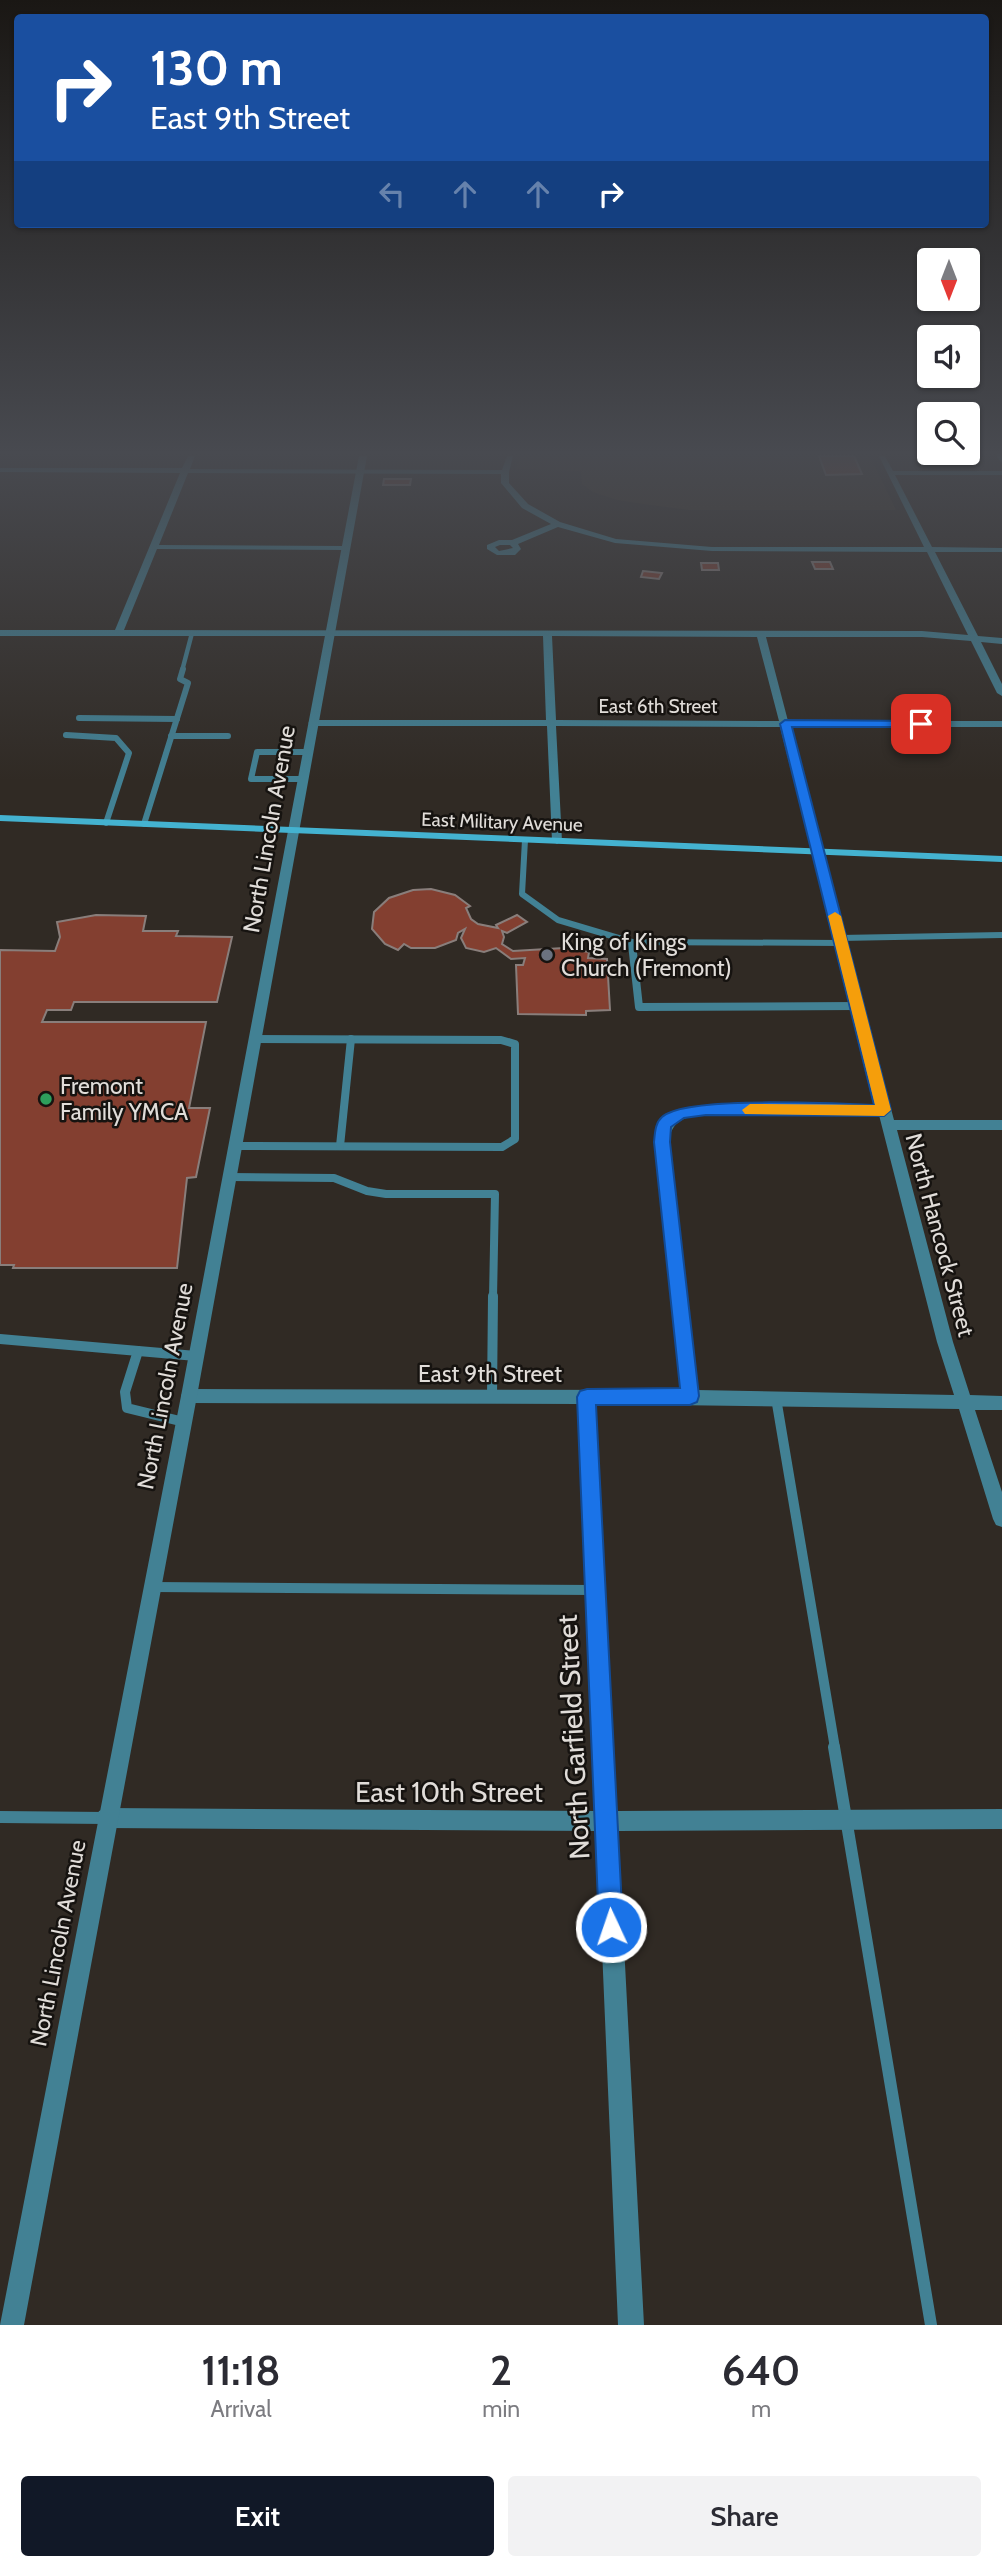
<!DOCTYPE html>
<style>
body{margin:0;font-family:Cabin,sans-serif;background:#f2f2f3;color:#2b2b33;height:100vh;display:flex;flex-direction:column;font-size:26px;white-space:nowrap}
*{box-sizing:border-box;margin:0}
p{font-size:23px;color:#7c7c81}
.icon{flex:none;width:38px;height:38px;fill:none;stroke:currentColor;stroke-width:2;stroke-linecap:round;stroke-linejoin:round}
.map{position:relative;height:2325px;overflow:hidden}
.panel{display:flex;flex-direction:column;background:#fff;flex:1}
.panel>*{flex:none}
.banner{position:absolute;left:14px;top:14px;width:975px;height:214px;border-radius:7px;box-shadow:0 2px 5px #0004;background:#1a4fa0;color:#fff;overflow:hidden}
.needle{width:46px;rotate:180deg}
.tools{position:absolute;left:917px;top:248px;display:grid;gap:14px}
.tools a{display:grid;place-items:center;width:63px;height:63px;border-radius:7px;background:#fff;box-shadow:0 2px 5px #0004;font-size:35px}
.pin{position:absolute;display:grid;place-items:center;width:60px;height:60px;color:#fff;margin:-30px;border-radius:14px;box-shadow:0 4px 10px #0006}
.me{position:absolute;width:77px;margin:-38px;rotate:357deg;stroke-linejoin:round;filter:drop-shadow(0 0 5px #0008)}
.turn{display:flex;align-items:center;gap:24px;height:147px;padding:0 21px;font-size:32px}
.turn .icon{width:91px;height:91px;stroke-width:2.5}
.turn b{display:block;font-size:49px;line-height:60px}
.lanes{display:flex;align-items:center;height:66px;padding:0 21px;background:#0003;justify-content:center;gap:35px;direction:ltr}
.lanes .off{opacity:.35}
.eta{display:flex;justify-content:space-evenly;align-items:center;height:119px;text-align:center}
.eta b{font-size:42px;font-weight:600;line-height:49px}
.primary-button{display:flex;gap:14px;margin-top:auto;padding:14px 21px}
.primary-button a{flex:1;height:80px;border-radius:7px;background:#111827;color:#fff;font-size:28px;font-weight:600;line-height:80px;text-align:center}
.primary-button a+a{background:#f2f2f3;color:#2b2b33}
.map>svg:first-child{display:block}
</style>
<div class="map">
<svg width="1002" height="2325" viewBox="0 0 1002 2325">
<rect width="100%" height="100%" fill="#302a24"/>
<path fill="#3c3226" d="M519,456H870L896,510H689L650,505L617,500L593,492L582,484L581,471L516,469Z"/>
<g fill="#833f30" stroke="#897e7b" stroke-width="2">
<path d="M819,456H854L862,474L826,475Z"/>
<path d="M384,479H411L410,485H383Z"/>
<path d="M812,562H830L833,569H815Z"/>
<path d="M701,563H718L719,570H702Z"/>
<path d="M643,571L662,573L659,579L641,577Z"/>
<path d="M413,890L431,889L455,895L470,906L466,908L471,919L478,924L498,928L496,925L517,915L527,922L507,933L502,931L504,937L502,944L513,951L564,948L589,952L588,958L607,959L610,1010L586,1011V1015L518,1014L516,965H523L525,958L511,959L496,948L484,952L466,948L461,938L465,929L458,933L456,940L435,948H411L404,944L398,950L385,944L372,929L374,912L389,898Z"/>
<path d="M96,915L146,916L143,931H178L176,936L232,937L217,1002H74L71,1010H47L42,1022H206L189,1108H210L196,1177L187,1178L177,1268H13L14,1265H0V950L55,951L60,937L57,922Z"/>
</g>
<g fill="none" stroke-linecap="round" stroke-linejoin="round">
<g stroke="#428194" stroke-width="4.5">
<path d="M999,456L1002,460"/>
<path d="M182,671L192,633"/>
</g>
<g stroke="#428194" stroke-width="6">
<path d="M79,718L177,719"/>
<path d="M66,735L116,738L129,753L106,823"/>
<path d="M171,736H228"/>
<path d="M303,779H251L257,752H308"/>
<path d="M144,824L188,683L180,679L183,669"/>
<path d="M525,840L522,894L558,920L632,942L841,943"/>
<path d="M840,938L1002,935"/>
<path d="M632,942V946"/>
</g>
<g stroke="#428194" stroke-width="8">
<path d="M632,944L639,1007L857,1006"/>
<path d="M234,1146L502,1147L515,1139V1044L501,1040L254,1039"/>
<path d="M340,1146L351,1039"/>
<path d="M229,1177L334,1178L367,1191L386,1194H495L493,1298"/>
</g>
<g stroke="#428194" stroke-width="10">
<path d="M0,1339L196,1356"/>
<path d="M138,1351L125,1392L127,1408L184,1422"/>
<path d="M492,1397L493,1296"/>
<path d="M776,1398L835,1748"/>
<path d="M153,1587L594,1590"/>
</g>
<g stroke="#428194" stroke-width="12">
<path d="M834,1747L931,2325"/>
<path d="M0,1817L106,1818"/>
</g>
<path fill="#428194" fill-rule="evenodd" d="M188,456H195L190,469L502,470L507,456H513L509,472V483L528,504L560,522L616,539L712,547H924L879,456H885L893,471H1002V475H895L932,547L1002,548V552H935L978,636L1002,638V644L981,642L1002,684V696L997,693L971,641L922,637H766L788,721H1002V727H790L894,1120H1002V1130H897L953,1342L970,1395L1002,1396V1410H975L1002,1492V1527L996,1525L993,1519L959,1409L595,1404L617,1811L1002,1809V1829L618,1831L644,2325H618L597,1831L106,1828L99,1825L96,1818L99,1811L106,1808L597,1811L579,1404L189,1403L183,1401L181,1396L183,1391L189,1389L681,1390L655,1142C658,1117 674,1108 698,1106L877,1105L780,727L556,726L562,841L557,844L552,841L547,726H313L308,723L313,720H546L543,636H0V630H115L180,473L0,472V468H182ZM188,473L501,474V483L522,508L551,524L512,540H499L487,545V549L497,555H515L521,549L518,544L558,527L615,543L712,551L927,552L968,635L922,631L124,630L157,549L345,550L349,548L345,546L159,545ZM500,545H510L513,548L499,551L495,547ZM552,636L757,637L779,721L556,720ZM706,1115H879L937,1342L954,1395L697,1390L669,1142C671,1120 686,1116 706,1115Z"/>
<path fill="#428194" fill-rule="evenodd" d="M359,456H367L197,1396L24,2325H0L181,1396Z"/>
<path fill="#44b2d0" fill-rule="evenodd" d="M0,815L1002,856V862L0,821Z"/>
</g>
<linearGradient id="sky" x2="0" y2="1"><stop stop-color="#1a1714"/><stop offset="0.58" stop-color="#484a50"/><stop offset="1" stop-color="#484a50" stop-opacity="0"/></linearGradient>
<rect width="1002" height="781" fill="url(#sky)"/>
<path fill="#1a73e8" stroke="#114b97" stroke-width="2" d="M785,720L921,721L926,724L921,727H792L891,1110L884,1116L706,1115L684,1118L671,1127L670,1142L699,1396L697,1402L690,1405H596L623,1927L619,1936L611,1940L602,1936L599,1927L577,1397L580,1391L587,1389L680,1388L654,1142C655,1133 655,1123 662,1117C685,1095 837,1104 874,1105L780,724Z"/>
<path fill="#f59e0b" d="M835,912L841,916L891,1110L884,1116L745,1114L742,1110L750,1104L875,1105L828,916Z"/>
<circle fill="#6b7280" stroke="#161310" stroke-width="2.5" cx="547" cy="955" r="7"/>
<circle fill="#2e9e5b" stroke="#161310" stroke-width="2.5" cx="46" cy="1099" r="7"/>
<g text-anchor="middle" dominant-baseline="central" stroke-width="5" stroke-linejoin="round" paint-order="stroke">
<g font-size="19" fill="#e1ddd9" stroke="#161310">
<text x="658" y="706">East 6th Street</text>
<text transform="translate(502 822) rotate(2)">East Military Avenue</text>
</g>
<g font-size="23" fill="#e1ddd9" stroke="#161310">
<text transform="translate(269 829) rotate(-80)">North Lincoln Avenue</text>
<text transform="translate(940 1235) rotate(75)">North Hancock Street</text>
<text x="490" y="1374">East 9th Street</text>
<text transform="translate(165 1386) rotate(-79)">North Lincoln Avenue</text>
<text transform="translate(58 1943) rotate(-79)">North Lincoln Avenue</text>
</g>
<g font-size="23" fill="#e1ddd9" stroke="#161310" text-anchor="start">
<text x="561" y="942">King of Kings<tspan x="561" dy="26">Church (Fremont)</tspan></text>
<text x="60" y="1086">Fremont<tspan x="60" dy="26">Family YMCA</tspan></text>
</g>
<g font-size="28" fill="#e1ddd9" stroke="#161310">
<text transform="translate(573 1737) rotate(-93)">North Garfield Street</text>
<text x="449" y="1792">East 10th Street</text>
</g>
</g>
</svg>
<div class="tools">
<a><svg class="needle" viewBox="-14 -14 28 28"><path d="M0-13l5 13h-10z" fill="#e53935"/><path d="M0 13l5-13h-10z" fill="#7c7c81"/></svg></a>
<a><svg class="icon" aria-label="sound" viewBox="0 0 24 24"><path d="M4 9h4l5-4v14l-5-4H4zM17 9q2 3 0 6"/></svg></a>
<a><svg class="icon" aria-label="search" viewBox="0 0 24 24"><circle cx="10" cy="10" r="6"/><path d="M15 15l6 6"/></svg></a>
</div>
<div class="pin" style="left:921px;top:724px;background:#d93025"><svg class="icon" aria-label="arrive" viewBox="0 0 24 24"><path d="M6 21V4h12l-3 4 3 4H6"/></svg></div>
<svg class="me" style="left:611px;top:1927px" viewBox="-20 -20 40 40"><circle r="17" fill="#1a73e8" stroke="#fff" stroke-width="3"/><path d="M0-11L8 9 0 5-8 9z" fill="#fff"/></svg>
<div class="banner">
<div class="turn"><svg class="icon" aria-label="right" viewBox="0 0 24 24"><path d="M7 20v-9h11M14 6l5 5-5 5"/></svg><div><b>130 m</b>East 9th Street</div></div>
<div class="lanes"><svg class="icon off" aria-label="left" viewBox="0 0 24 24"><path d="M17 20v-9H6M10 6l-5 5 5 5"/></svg><svg class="icon off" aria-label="ahead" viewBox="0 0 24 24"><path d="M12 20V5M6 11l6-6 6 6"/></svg><svg class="icon off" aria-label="ahead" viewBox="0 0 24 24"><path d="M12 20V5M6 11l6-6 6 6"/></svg><svg class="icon" aria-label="right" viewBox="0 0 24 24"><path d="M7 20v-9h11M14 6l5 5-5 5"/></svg></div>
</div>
</div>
<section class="panel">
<div class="eta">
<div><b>11:18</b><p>Arrival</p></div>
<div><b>2</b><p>min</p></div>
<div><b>640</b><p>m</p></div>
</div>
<div class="primary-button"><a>Exit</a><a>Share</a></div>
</section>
